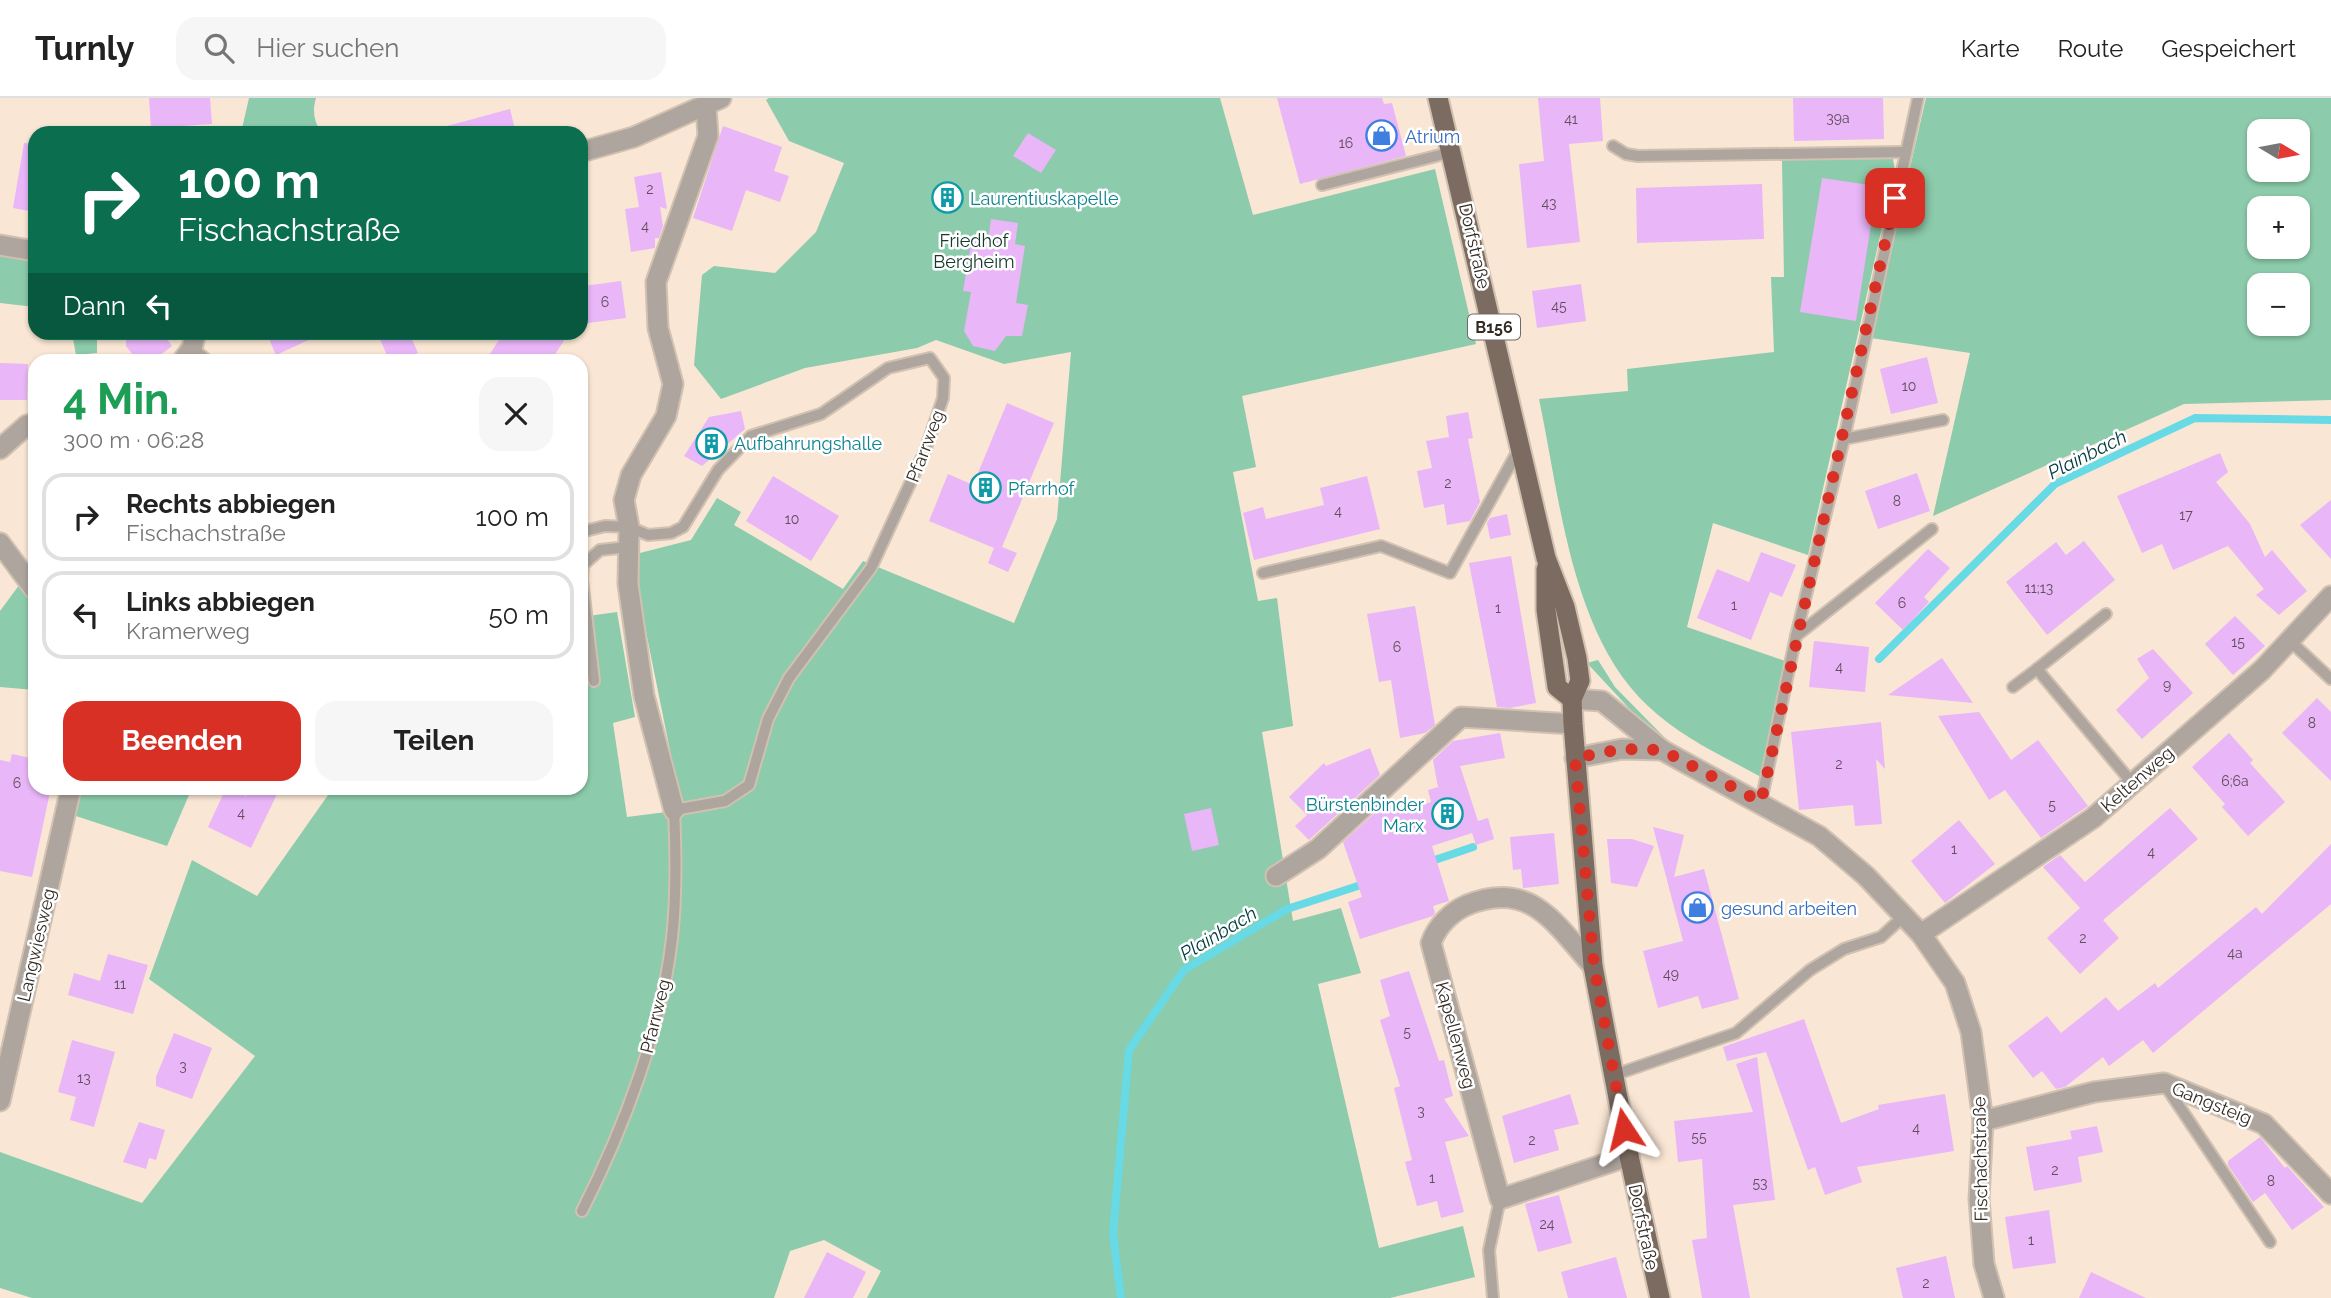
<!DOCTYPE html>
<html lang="de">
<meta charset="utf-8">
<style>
body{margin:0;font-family:Raleway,sans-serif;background:#f6f6f6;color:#222;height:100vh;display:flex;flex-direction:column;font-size:26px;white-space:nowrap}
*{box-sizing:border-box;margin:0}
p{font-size:23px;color:#767676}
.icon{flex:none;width:38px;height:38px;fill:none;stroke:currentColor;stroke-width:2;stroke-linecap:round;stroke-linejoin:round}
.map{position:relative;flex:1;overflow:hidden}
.panel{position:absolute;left:28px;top:256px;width:560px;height:441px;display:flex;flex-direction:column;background:#fff;border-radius:21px;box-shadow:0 2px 5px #0004}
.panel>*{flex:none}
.guide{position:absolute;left:28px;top:28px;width:560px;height:214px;border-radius:21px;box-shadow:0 2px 5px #0004;background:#0b6e4f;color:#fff;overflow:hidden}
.needle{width:46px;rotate:100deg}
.controls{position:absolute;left:2247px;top:21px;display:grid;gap:14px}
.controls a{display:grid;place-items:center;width:63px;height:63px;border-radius:14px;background:#fff;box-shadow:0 2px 5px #0004;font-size:35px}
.pin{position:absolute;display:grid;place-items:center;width:60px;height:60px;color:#fff;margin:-30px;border-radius:14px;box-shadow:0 4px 10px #0006}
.me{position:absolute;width:77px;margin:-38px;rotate:350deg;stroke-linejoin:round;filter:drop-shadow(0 0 5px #0008)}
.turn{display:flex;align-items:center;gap:24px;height:147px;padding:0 35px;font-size:32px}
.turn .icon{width:91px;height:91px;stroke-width:2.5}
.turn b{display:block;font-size:49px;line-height:60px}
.then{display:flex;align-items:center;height:66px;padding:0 35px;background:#0003;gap:14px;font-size:26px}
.round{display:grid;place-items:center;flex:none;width:74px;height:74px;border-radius:21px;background:#f6f6f6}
.head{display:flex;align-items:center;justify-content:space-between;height:119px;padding:0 35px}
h1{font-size:42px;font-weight:700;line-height:52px;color:#1e9e55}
.action{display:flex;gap:14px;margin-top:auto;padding:14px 35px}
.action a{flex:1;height:80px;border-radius:21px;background:#d93025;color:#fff;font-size:28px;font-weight:700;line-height:80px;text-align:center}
.action a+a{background:#f6f6f6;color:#222}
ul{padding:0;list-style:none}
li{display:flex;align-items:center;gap:21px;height:88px;margin:0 14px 10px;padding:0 21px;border:4px solid #e0e0e0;border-radius:21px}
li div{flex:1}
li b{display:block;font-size:26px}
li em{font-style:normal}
header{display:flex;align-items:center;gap:42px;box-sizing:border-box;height:98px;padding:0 35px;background:#fff;border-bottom:2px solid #e0e0e0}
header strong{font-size:33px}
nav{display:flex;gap:38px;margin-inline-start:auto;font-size:24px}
.search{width:490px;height:63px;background:#f6f6f6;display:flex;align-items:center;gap:18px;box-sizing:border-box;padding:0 24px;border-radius:21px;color:#767676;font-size:26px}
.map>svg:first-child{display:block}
</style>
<header>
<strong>Turnly</strong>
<div class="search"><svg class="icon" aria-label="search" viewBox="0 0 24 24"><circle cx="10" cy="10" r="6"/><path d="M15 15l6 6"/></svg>Hier suchen</div>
<nav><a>Karte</a><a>Route</a><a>Gespeichert</a></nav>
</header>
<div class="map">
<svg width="2331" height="1200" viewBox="0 0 2331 1200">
<rect width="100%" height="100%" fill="#f9e6d4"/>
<g fill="#8ccbab" fill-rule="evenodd">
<path d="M249,0H316C312,13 314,23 321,35H241Z"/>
<path d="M769,0H1220L1253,117L1435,71L1476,246L1242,298L1256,369L1233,374L1258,503L1277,500L1293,628L1262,634L1293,823L1341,810L1361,875L1318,886L1379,1150L1463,1128L1475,1179L1390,1200H867L881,1173L824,1142L790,1153L774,1200H32L0,1190V1054L142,1105L255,958L149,881L192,762L257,798L333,690H581V519L617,514L635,619L613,625L627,719L682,712L637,489L640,455L691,442L717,400L741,414L734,427L843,491L863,463L1014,525L1057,421L1071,254L1004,266L936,242L917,250L805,270L721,301L694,267L702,177L714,168L775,175L816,134L844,65L789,43L766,2Z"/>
<path d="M1926,0H2331V302L2184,306L1933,418L1970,255L1871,240ZM2259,33H2298V72H2259ZM2259,110H2298V149H2259ZM2259,187H2298V226H2259Z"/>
<path d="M1893,61L1895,72L1808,457L1713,425L1687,529L1785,563L1761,679C1723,658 1680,639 1648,608C1571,536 1560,400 1539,301L1628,293L1627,271L1774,254L1771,179H1784L1782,62Z"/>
<path d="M0,156L35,163V209L0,205Z"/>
<path d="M72,235H97V255L76,257Z"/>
<path d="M20,486L35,507V592L0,589V513Z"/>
<path d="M1598,562L1615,589L1664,639L1639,621L1587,565Z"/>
<path d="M79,690H192L167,748L73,717Z"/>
</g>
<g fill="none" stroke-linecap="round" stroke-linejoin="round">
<g stroke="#68dae6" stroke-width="8">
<path d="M1879,561L2055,386L2195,320L2331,322"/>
<path d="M1426,765L1473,749"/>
<path d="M1121,1200L1113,1135L1129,952L1184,872L1287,811L1367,785"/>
</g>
</g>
<g fill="#e9b6f8">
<path d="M149,0H210L212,26L151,30Z"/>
<path d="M1277,0H1382L1384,6L1392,5L1406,58L1300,86Z"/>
<path d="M1538,0H1600L1603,43L1569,46L1580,144L1527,150L1519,66L1544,63Z"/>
<path d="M1793,0H1883L1884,41L1794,43Z"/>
<path d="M510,11L516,35H447V28Z"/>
<path d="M723,28L782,49L774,73L789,78L780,104L746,92L732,133L693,120Z"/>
<path d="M1028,35L1056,52L1041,75L1013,58Z"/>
<path d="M24,45L35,46V114L13,110Z"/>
<path d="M661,74L667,111L660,109L663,128L659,140H655V150L631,154L625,111L639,109L634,79Z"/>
<path d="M1822,80L1877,88L1856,223L1800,214Z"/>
<path d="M1762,86L1764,141L1637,145L1636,90Z"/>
<path d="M991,121L1018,125L1015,146L1025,148L1016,205L1028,207L1022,238H1006L995,253L973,248L964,233L971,194L963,193L972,140L988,143Z"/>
<path d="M621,183L626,220L588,225L584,188Z"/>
<path d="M1581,186L1586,223L1537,230L1532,193Z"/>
<path d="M126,234H162L172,248L154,262H137L126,248Z"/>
<path d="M266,234H326L276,257Z"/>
<path d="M377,234H409L418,255L401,262H389Z"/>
<path d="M504,234H552L564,243L551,262H486Z"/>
<path d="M1927,259L1938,305L1891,316L1880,271Z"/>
<path d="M0,265L28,266L27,302H0Z"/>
<path d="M1007,305L1054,325L1002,449L1017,455L1008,474L988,465L994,450L929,423L948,376L973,387Z"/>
<path d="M741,313L745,331L702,368L684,358L709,319Z"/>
<path d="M1468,314L1473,340L1468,341L1480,404L1470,423L1447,427L1444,406L1424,410L1417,373L1432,370L1426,343L1449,339L1446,318Z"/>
<path d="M2220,355L2228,374L2216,384L2250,426L2265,459L2272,452L2307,493L2279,517L2256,497L2264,491L2228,448L2173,472L2162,446L2142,455L2117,398Z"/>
<path d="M1917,375L1930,413L1878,431L1865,393Z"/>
<path d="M773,378L839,418L811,463L746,423Z"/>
<path d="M1367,378L1380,431L1254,462L1243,415L1263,409L1266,421L1324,407L1320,390Z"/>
<path d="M2331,402V461L2300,427Z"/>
<path d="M1507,416L1511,437L1490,441L1487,425L1490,420Z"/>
<path d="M2084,443L2115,482L2047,537L2006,484L2056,444L2066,457Z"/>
<path d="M1928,451L1950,470L1924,499L1929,504L1903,532L1875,505Z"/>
<path d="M1761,454L1796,467L1782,499L1770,494L1751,542L1697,520L1717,471L1749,484Z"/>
<path d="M1511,458L1536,605L1510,610L1497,609L1469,465Z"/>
<path d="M1415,508L1435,627L1425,635L1400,640L1391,582L1379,584L1367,516Z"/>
<path d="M2235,518L2265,548L2233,577L2205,546Z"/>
<path d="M1814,543L1869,549L1865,594L1809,589Z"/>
<path d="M2153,551L2193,595L2142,641L2116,612L2149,580L2137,561Z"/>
<path d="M1942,560L1973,605L1888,597Z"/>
<path d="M2317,600L2331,614V683L2282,635Z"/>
<path d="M1979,614L2011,662L2038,642L2088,708L2041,740L2005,692L1989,702L1938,618Z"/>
<path d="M1881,624L1885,671L1876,661L1882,726L1855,728L1853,707L1799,712L1791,634Z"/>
<path d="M1500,635L1505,660L1460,668L1478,723L1488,720L1494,741L1476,747L1472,735L1432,748L1449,803L1433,808L1435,815L1433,818L1360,841L1348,804L1362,799L1343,744L1389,702L1394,716L1431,704L1428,692L1438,689L1433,662L1453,643Z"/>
<path d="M2229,635L2253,662L2250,665L2285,704L2248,738L2222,709L2225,706L2192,669Z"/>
<path d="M1370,650L1380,677L1309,742L1295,728L1307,717L1289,699L1324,665L1326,668Z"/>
<path d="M12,656L35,661V691L50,694L32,779L0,773V662L10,664Z"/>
<path d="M226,690L246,698L251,690H280L251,750L208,729Z"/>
<path d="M1211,710L1219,747L1192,753L1184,716Z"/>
<path d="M2170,710L2198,741L2103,822L2119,840L2080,876L2047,840L2080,810L2043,769L2060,757L2085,784Z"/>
<path d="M1959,722L1995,766L1945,805L1911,763Z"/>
<path d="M1653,729L1684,737L1674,779L1704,771L1739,901L1702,911L1698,898L1658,910L1643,853L1683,843Z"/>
<path d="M1554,735L1559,786L1523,790L1521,771L1513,772L1510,739Z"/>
<path d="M1607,741H1632L1654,748L1637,789L1611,785Z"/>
<path d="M2331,746V806L2153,955L2143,942L2109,968L2103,959L2065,989L2056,991L2042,973L2033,980L2008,948L2047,918L2061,935L2106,899L2118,913L2155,885L2158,890L2256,809L2262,816Z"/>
<path d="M108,856L148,867L133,916L68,897L74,875L100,883Z"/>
<path d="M1409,873L1439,963L1444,962L1453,998L1444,1001L1469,1038L1445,1044L1464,1114L1441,1120L1437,1103L1417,1108L1405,1064L1412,1062L1394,990L1400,988L1380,922L1390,918L1380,882Z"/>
<path d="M1804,921L1841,1025L1879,1011L1878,1007L1945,996L1954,1053L1857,1069L1862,1084L1825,1097L1815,1069L1808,1072L1766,954L1727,963L1723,949Z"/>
<path d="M174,935L212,950L192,1001L156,988V979Z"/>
<path d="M72,942L115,954L94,1029L70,1022L76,999L58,994Z"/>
<path d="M1757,959L1775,1102L1733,1107L1750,1200H1702L1692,1142L1707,1140L1702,1061L1678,1064L1674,1023L1753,1014L1736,966Z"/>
<path d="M1570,996L1579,1026L1554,1032L1559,1052L1514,1065L1502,1018Z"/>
<path d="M139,1024L165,1032L156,1062L149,1060L146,1071L123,1064Z"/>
<path d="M2097,1028L2103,1054L2078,1059L2082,1084L2034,1093L2026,1049L2072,1041L2070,1033Z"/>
<path d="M2260,1039L2285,1070L2287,1068L2324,1109L2292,1132L2265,1095L2253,1104L2228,1067V1063Z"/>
<path d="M1559,1097L1572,1145L1538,1154L1525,1106Z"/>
<path d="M2049,1112L2056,1165L2013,1171L2005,1119Z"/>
<path d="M827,1154L866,1174L853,1200H804Z"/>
<path d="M1946,1158L1955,1200H1903L1896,1170Z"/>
<path d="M1616,1159L1627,1200H1568L1561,1174Z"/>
<path d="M2091,1174L2146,1200H2079Z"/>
</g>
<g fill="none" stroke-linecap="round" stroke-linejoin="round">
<defs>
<g id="service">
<path d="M1613,48L1626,56L1638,58L1905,54"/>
<path d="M1322,87L1452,54"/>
<path d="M192,250L207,262"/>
<path d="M1844,341L1918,0"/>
<path d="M581,434L605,428L629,429L648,437L671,435L683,429L718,372L751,338L821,316L888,270L930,260L944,280L943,300L925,353L871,470L789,580L768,621L749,687L725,703L674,712C676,755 677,797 672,840C662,930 623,1032 582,1113"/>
<path d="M1263,475L1381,448L1450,475L1520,349"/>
<path d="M1796,538L1932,431"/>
<path d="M2289,542L2331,581"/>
<path d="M2037,571L2106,516"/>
<path d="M594,583L582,481L583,467L600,452L628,449"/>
<path d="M2013,589L2037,571L2133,686"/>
<path d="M1761,704L1796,538L1844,341L1943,322"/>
<path d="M1614,977L1736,935L1810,872L1844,851L1881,839L1904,818"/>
<path d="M2165,987L2270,1144"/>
<path d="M1493,1200L1489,1152L1500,1101"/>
</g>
<g id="minor">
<path d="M581,54L634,39L721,0"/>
<path d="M0,147L35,153"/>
<path d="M183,262L192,250L196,234"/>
<path d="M0,351L27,327L35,326"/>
<path d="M0,445L35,492"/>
<path d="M1572,601L1602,603L1662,652L1819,738L1866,778L1921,836L1955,885L1971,934L1983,1023L1979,1101L1984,1166L1994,1200"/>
<path d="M1575,660L1622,651L1662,652"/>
<path d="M674,712L644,598L628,486L629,429L624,402L631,377L666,318L673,286L658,230L656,184L708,38L706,9"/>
<path d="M1276,778L1318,751L1461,619L1573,626"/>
<path d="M1921,836L2093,720L2262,572L2331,498"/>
<path d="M1593,868C1555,826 1531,781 1467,807C1451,814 1437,828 1431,845L1500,1101L1629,1058"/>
<path d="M0,1003L71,690"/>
<path d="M1983,1023L2094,994L2164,985L2264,1026L2331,1096"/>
</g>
<g id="primary">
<path d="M1438,0L1546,460L1565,509L1577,560L1580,583L1572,601L1573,626L1593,868L1629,1058L1660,1200"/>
<path d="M1546,471V512L1557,589L1572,601"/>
</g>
</defs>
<use href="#service" stroke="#d1c1b1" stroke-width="14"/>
<use href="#minor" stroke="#d1c1b1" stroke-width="23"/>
<use href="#primary" stroke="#d1c1b1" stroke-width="23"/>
<use href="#service" stroke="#aea59e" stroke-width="10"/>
<use href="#minor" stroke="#aea59e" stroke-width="19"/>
<use href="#primary" stroke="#7c6b60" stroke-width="19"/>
</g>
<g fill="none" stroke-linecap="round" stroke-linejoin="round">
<path stroke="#d93025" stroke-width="12" stroke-dasharray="0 21.6" d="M1624,1031L1594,868L1575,660L1622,651L1662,652L1761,704L1895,100"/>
</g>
<defs>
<symbol id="shop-ring" viewBox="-11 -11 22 22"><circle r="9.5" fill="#fff" stroke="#3f7fe0" stroke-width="1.5"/><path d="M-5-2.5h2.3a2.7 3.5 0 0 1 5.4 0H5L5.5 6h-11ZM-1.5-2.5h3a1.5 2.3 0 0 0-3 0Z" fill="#3f7fe0"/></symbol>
<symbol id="building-ring" viewBox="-11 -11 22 22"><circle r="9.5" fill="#fff" stroke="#0f9aa8" stroke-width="1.5"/><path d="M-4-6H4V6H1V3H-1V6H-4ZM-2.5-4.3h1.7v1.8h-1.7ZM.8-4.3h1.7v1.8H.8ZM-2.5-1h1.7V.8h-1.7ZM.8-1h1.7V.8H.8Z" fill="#0f9aa8"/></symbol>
</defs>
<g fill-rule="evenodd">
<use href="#shop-ring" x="1364" y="20" width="35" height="35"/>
<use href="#building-ring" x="930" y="82" width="35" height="35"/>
<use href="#building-ring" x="694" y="328" width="35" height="35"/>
<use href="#building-ring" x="968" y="372" width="35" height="35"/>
<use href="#building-ring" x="1430" y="698" width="35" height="35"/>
<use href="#shop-ring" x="1680" y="792" width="35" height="35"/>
</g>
<g text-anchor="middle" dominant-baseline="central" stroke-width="5" stroke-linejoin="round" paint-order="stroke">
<g font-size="14" fill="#604e5a">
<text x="1838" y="20">39a</text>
<text x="1571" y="21">41</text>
<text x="1346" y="45">16</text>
<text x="650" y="91">2</text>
<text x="1549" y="105">43</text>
<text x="645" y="128">4</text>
<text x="605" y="204">6</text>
<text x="1559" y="208">45</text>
<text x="1909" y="288">10</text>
<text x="1448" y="385">2</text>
<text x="1897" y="403">8</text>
<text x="1338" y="413">4</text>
<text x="2186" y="417">17</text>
<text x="792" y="421">10</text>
<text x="2039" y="490">11;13</text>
<text x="1902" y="505">6</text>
<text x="1734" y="507">1</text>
<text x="1498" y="510">1</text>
<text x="2238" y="544">15</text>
<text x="1397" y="549">6</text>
<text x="1839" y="569">4</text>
<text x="2167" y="587">9</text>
<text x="2312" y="625">8</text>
<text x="1839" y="666">2</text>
<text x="2235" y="683">6;6a</text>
<text x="17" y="685">6</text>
<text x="2052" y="707">5</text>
<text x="241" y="715">4</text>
<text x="1954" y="751">1</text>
<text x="2151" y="754">4</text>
<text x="2083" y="840">2</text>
<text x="2235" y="855">4a</text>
<text x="1671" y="876">49</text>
<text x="120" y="886">11</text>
<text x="1407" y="934">5</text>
<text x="183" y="968">3</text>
<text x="84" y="980">13</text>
<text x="1421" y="1013">3</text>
<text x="1916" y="1030">4</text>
<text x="1699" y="1039">55</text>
<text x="1532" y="1042">2</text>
<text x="2055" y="1072">2</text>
<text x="1432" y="1080">1</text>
<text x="2271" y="1083">8</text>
<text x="1760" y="1085">53</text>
<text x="1547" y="1126">24</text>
<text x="2031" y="1142">1</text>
<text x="1926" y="1185">2</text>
</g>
<rect fill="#fff" stroke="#706b66" stroke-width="2" x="1468" y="216.5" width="52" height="25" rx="5"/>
<g font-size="16" font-weight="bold" fill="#332c25">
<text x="1494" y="229">B156</text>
</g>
<g font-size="18" fill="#366cbe" stroke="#fff" text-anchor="start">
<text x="1405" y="38">Atrium</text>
<text x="1721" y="810">gesund arbeiten</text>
</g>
<g font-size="18" fill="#0d838f" stroke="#fff" text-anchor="start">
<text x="970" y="100">Laurentiuskapelle</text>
<text x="734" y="345">Aufbahrungshalle</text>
<text x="1008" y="390">Pfarrhof</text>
<text x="1424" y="706" text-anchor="end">Bürstenbinder<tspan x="1424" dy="21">Marx</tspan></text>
</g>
<g font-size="18" fill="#143a29" stroke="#fff">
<text x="974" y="142">Friedhof<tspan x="974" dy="21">Bergheim</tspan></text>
</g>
<g font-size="18" fill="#332c25" stroke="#fff">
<text transform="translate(1475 148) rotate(77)">Dorfstraße</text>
<text transform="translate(925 348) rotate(-69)">Pfarrweg</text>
<text transform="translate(2137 681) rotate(-41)">Keltenweg</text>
<text transform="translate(36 847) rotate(-77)">Langwiesweg</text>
<text transform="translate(655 918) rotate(-76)">Pfarrweg</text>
<text transform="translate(1456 937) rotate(75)">Kapellenweg</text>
<text transform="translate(2212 1005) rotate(22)">Gangsteig</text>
<text transform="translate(1980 1061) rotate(-91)">Fischachstraße</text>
<text transform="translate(1644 1129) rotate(78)">Dorfstraße</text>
</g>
<g font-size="19" font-style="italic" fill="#00393e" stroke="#fff">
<text transform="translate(2087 356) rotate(-27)">Plainbach</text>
<text transform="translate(1218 835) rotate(-31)">Plainbach</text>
</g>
</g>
</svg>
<div class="controls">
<a><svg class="needle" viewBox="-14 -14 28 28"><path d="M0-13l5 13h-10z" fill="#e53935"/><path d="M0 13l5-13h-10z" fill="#767676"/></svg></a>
<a>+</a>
<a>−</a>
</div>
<div class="pin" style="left:1895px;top:100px;background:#d93025"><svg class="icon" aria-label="arrive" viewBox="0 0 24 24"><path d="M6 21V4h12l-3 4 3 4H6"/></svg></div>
<svg class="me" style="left:1624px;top:1031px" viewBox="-20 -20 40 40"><path d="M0-17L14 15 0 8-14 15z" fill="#d93025" stroke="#fff" stroke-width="4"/></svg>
<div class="guide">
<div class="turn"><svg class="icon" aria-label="right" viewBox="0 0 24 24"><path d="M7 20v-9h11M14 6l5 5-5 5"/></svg><div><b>100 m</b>Fischachstraße</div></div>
<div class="then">Dann<svg class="icon" aria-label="left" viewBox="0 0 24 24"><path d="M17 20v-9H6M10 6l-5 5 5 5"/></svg></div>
</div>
<section class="panel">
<div class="head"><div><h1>4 Min.</h1><p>300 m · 06:28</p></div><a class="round"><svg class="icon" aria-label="close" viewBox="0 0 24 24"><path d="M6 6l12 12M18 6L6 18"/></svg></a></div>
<ul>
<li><svg class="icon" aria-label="right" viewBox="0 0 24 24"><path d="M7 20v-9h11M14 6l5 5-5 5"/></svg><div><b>Rechts abbiegen</b><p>Fischachstraße</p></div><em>100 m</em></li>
<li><svg class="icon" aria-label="left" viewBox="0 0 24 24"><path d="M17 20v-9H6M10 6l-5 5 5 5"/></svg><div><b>Links abbiegen</b><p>Kramerweg</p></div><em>50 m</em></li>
</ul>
<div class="action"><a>Beenden</a><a>Teilen</a></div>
</section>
</div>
